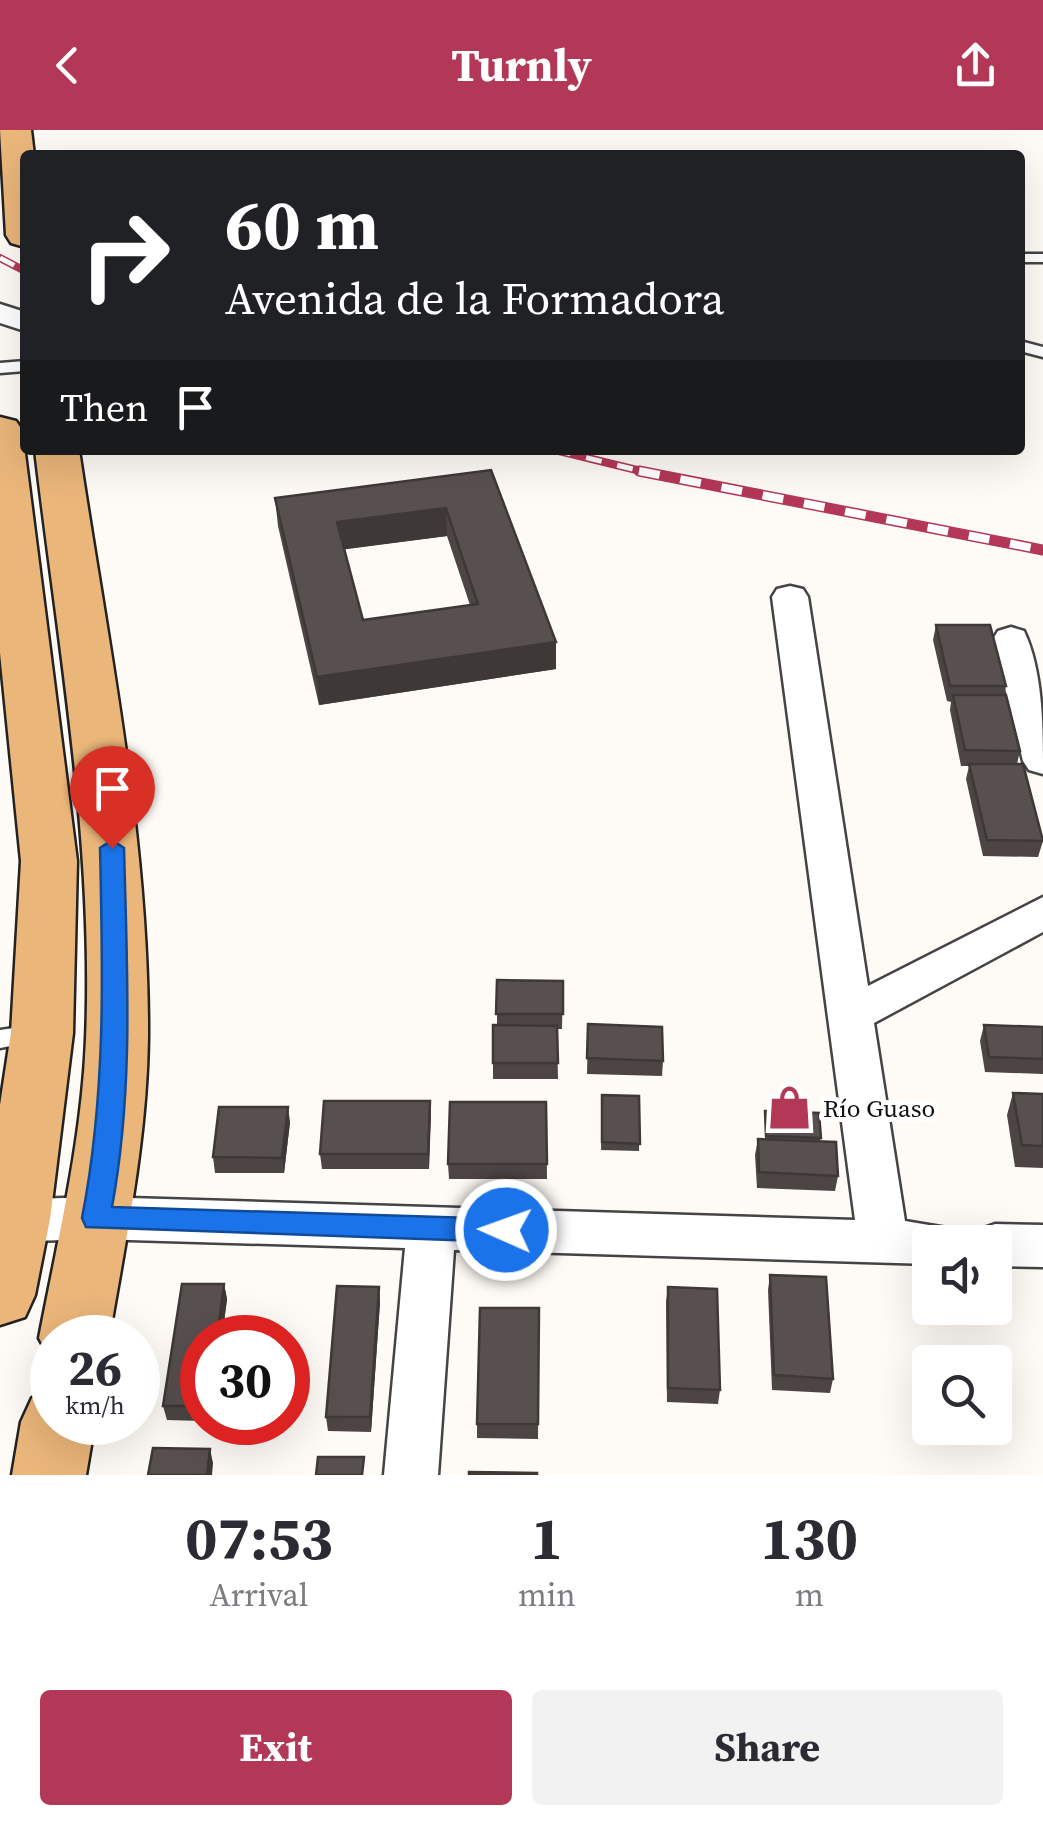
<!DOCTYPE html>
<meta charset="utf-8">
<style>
body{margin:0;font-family:"Source Serif 4",serif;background:#f2f2f3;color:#2b2b33;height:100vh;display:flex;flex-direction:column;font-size:38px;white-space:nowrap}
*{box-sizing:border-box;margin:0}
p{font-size:32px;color:#7c7c81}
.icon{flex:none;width:55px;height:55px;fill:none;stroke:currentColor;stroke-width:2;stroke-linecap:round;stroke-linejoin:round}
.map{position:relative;height:1345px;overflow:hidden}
.panel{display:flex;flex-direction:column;background:#fff;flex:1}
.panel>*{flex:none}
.guide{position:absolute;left:20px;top:20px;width:1005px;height:305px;border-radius:10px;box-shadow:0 10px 40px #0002;background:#202124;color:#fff;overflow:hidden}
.fabs{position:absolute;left:912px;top:1095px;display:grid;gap:20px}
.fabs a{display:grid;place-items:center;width:100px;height:100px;border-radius:10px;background:#fff;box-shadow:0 10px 40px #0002;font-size:50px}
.speed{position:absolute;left:30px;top:1185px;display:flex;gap:20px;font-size:50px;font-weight:700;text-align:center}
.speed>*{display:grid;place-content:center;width:130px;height:130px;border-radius:50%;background:#fff;box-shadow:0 10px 40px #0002;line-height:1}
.speed small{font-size:25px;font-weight:400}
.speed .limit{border:15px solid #d22;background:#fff;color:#111}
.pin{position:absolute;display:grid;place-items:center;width:85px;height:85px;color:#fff;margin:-102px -42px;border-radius:50% 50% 50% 0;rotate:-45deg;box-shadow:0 0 10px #0007}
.pin .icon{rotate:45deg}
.me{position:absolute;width:110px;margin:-55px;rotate:272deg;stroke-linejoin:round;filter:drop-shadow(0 0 8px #0008)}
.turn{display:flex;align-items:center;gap:35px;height:210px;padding:0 40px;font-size:45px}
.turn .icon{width:130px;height:130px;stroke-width:2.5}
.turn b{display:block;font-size:70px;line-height:85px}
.then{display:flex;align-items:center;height:95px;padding:0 40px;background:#0003;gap:20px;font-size:38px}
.eta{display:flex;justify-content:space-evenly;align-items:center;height:170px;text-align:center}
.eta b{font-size:60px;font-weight:700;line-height:70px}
.action{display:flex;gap:20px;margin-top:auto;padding:20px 40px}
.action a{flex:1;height:115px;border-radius:10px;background:#b33757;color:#fff;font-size:40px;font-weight:700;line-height:115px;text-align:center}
.action a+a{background:#f2f2f3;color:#2b2b33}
header{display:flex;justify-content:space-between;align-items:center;height:130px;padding:0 40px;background:#b33757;color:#fff;font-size:45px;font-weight:700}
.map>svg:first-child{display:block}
</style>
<header><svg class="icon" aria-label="back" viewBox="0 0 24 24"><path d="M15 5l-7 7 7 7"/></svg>Turnly<svg class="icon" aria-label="share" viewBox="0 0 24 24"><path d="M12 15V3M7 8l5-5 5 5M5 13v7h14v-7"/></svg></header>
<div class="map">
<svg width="1043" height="1345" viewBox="0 0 1043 1345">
<rect width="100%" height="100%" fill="#fefaf5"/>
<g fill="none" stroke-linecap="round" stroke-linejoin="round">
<defs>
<g id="lane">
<rect x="1020" y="124" width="23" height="8"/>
<path d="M1020,211L1043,217V227L1020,221Z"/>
<path d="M25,231V241L0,243V233Z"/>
<path d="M35,895L43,898L46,904L43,910L0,918V900Z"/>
</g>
<g id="street">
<path d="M0,174L25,182V201L0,193Z"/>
<path d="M790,456L803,459L808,467L868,856L1043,767V802L874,893L905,1091L947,1098L954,1112H930V1134L454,1120L438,1345H384L405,1118L96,1109L0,1112V1070L96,1067L855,1090L772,467L777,459Z"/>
<path d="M1011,497L1024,501C1043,541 1043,598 1043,644L1029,640L1023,631L993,509L998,501Z"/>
<path d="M995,1094L1043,1095V1137L995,1136V1112H971L978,1100Z"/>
</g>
<g id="primary">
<path d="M0,0H31L34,25H25V117L11,113L6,105Z"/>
<path d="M0,287L16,291L22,300L77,731L73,903L50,1089L35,1165L25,1187L0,1195V975L11,903L21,731L0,523Z"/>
<path d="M35,320H79C108,515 149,709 148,907C147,1008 126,1108 109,1208H52V1232L39,1208C58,1109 82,1010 86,909C94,712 58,515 35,320Z"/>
<path d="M52,1260V1292H95L86,1345H12L21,1292L32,1268Z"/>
</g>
</defs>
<use href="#lane" stroke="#444" stroke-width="5"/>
<use href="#street" stroke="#444" stroke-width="5"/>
<use href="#primary" stroke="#222" stroke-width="5"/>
<use href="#lane" fill="#fff" fill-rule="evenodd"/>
<use href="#street" fill="#fff" fill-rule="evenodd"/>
<use href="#primary" fill="#eab67a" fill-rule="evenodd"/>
<defs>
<g id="rail-far1">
<path d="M0,128L25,141"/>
<path d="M555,320L649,343"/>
</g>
<path id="rail" d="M639,341L1043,420"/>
</defs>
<use href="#rail-far1" stroke="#b33757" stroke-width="8"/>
<use href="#rail" stroke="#b33757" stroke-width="11"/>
<use href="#rail-far1" stroke="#fff" stroke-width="5" stroke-dasharray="16" stroke-linecap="butt"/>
<use href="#rail" stroke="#fff" stroke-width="8" stroke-dasharray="21" stroke-linecap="butt"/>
</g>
<g fill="#4c4543" fill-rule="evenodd">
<path d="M491,340L556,512V539L319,575L278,396L275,368ZM447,406L470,475L363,490L344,419Z"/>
<path d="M936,495L1006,556L1004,565L1020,621L1017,634L1043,711L1038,727L983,726L966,649L969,636H961L950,580L951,572L947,571L933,510Z"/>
<path d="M497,850L563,851L562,899H557L558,949H493V895H497Z"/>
<path d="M588,894L663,931L662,946L587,944Z"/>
<path d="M984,895L1043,897V944L985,942L980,911Z"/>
<path d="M1013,963L1043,964V1038L1015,1037L1007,985Z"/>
<path d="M602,965L639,966V1021L601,1020Z"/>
<path d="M430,971L429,1039H322L320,1024Z"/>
<path d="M546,972L547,1049H449L448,1034Z"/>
<path d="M765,981L821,1008L820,1011L838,1046L835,1061L757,1058L755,1025L758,1009L765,1010Z"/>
<path d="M290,992L284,1043H215L213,1027Z"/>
<path d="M770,1145L833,1249L830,1263L772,1260L768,1160Z"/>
<path d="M182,1154H224L227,1169L222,1208H202V1291L167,1290L163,1276Z"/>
<path d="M379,1157L380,1172L371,1302L328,1301L326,1287Z"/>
<path d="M668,1157L720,1260L718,1274L667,1272L666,1172Z"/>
<path d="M539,1178L538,1309L477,1308V1294Z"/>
</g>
<g fill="#3e3837">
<path d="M446,378L447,406L340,420L337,392Z"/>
<path d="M556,512V539L319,575L317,547Z"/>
<path d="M430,971L431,987L429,1039L428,1024Z"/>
<path d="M288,977L290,992L284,1043L282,1028Z"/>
<path d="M224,1154L227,1169L222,1208H217Z"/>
<path d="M379,1157L380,1172L371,1302L370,1287Z"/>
<path d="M210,1319L213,1333L212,1345H207Z"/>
</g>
<g fill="#58504e" stroke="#3e3837" stroke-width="2.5" fill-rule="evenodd">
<path d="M491,340L556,512L317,547L275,368ZM446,378L478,474L363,490L337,392Z"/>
<path d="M936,495H990L1006,556H950Z"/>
<path d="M953,565H1006L1020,621L965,620Z"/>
<path d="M969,634H1023L1043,711L987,710Z"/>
<path d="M497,850L563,851V884H496Z"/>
<path d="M588,894L662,897L663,931L587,928Z"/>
<path d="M493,895L557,896L558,933H493Z"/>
<path d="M984,895L1043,897V929L989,927Z"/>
<path d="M1013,963L1043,964V1016L1022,1015Z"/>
<path d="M602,965L639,966L640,1014L602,1012Z"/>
<path d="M324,971H430L428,1024H320Z"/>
<path d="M450,972H546L547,1034H448Z"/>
<path d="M219,977H288L282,1028L213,1027Z"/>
<path d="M765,981L819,983L821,1008L766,1006Z"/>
<path d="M758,1009L836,1012L838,1046L759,1042Z"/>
<path d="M770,1145L826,1147L833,1249L774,1245Z"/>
<path d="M182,1154H224L217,1208H202V1276H163Z"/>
<path d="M337,1156L379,1157L370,1287H326Z"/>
<path d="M668,1157L717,1159L720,1260L668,1258Z"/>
<path d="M480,1178H539L538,1294H477Z"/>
<path d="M153,1318L210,1319L207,1345H148Z"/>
<path d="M318,1327H364L362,1345H316Z"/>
<path d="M469,1342L537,1343V1345H469Z"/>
</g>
<path fill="#1a73e8" stroke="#114b97" stroke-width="2.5" d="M112,710L124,718C127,839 134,958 112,1077L506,1089L516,1092L520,1100L516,1109L506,1112L86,1097L82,1088C106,965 103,843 100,718Z"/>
<defs>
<symbol id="shop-bare" viewBox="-9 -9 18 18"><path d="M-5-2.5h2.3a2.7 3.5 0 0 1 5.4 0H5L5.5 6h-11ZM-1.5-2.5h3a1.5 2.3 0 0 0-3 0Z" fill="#b33757" stroke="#fff" stroke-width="2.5" paint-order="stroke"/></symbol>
</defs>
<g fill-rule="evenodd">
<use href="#shop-bare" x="758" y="946" width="63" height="63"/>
</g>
<g text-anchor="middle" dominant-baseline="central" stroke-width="10" stroke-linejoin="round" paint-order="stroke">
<g font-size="25" fill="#111" stroke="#fff" text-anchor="start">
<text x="823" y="978">Río Guaso</text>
</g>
</g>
</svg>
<div class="fabs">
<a><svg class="icon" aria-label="sound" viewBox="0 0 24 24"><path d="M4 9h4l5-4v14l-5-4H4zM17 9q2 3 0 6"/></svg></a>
<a><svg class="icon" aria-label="search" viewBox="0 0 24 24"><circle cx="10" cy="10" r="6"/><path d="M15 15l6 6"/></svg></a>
</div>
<div class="speed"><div>26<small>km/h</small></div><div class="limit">30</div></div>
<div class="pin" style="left:112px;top:718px;background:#d93025"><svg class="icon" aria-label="arrive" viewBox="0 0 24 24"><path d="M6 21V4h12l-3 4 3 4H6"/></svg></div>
<svg class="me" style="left:506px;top:1100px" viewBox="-20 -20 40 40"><circle r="17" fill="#1a73e8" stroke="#fff" stroke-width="3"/><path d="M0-11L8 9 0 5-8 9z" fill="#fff"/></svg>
<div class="guide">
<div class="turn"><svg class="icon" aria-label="right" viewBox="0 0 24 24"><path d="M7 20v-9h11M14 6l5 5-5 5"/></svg><div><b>60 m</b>Avenida de la Formadora</div></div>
<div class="then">Then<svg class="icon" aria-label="arrive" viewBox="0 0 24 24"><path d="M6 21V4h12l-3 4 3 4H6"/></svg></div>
</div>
</div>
<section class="panel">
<div class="eta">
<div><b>07:53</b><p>Arrival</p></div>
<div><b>1</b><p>min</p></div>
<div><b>130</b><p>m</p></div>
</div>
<div class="action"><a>Exit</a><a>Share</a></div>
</section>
